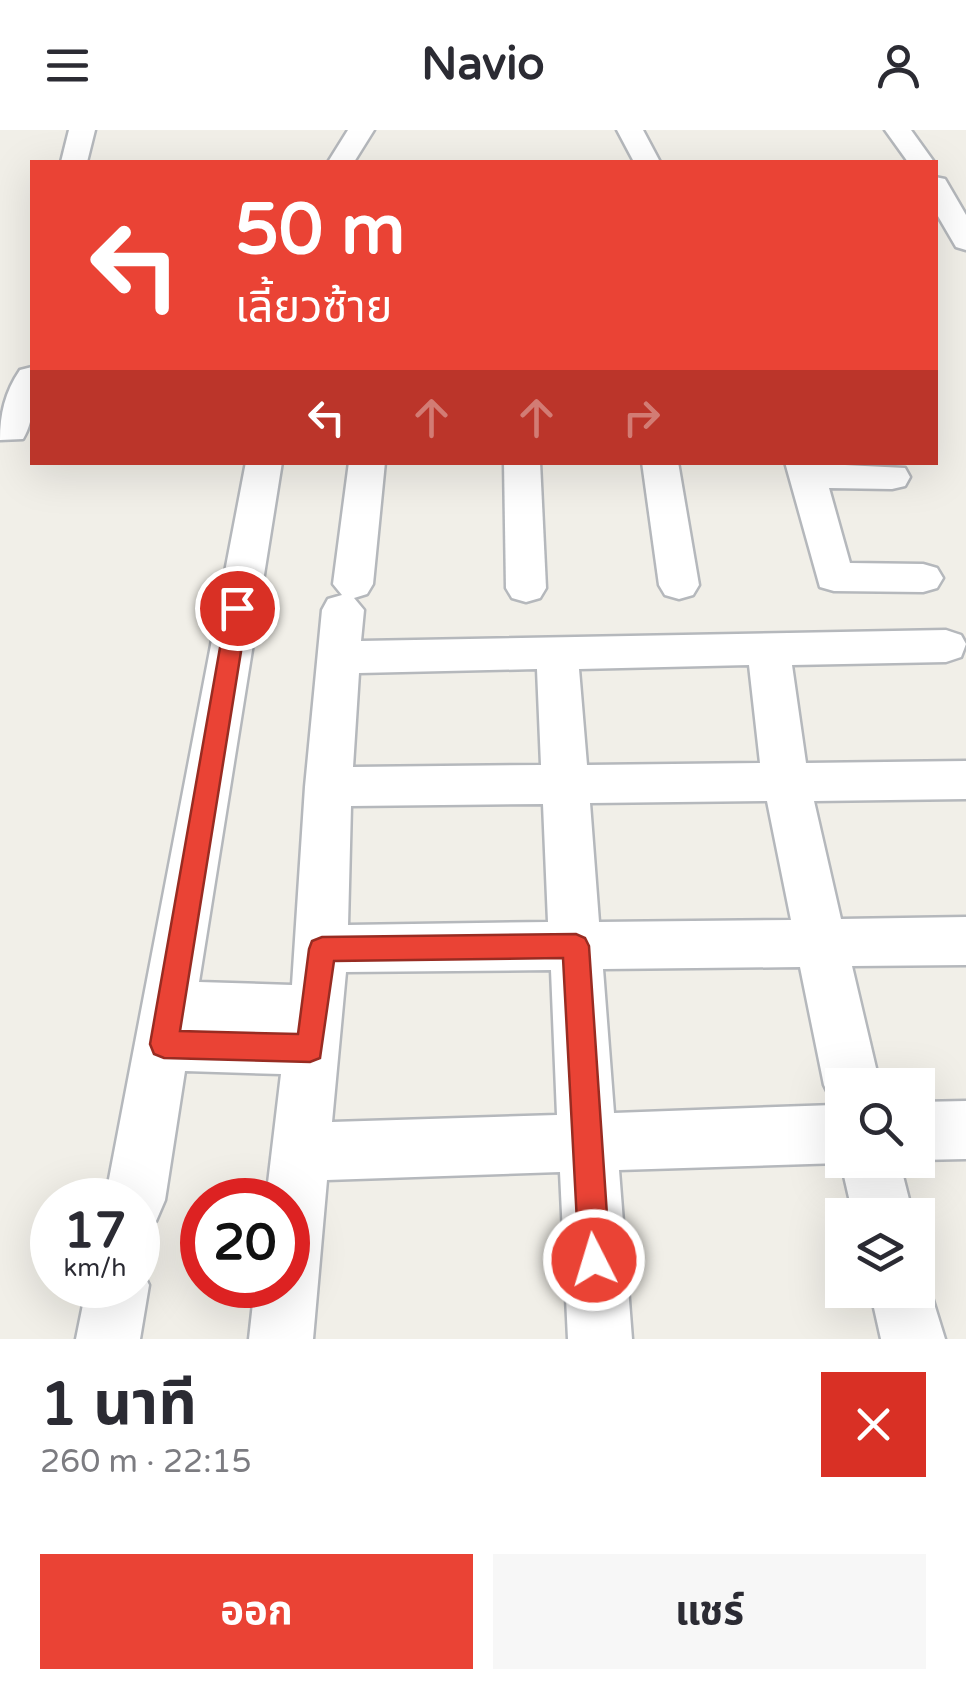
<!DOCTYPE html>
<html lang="th">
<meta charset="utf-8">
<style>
body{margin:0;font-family:"Varela Round","Noto Sans Thai",sans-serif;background:#f7f7f7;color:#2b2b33;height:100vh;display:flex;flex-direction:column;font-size:38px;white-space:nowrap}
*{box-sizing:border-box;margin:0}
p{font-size:32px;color:#7c7c81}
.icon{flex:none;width:55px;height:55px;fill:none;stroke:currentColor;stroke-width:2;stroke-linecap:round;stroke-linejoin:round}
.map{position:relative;height:1209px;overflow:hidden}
.side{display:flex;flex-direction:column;background:#fff;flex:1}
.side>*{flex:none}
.guide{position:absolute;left:30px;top:30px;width:908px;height:305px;border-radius:0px;box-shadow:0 10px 40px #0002;background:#ea4335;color:#fff;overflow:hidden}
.tools{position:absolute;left:825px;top:938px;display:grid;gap:20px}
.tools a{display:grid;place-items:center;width:110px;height:110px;border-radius:0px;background:#fff;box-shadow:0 10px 40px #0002;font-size:50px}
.speed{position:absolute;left:30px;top:1048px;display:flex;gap:20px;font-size:50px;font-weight:700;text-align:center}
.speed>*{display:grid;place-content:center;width:130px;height:130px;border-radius:50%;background:#fff;box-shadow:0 10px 40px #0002;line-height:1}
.speed small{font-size:25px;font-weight:400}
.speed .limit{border:15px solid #d22;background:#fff;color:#111}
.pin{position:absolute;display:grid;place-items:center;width:85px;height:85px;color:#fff;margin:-42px;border:5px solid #fff;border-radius:50%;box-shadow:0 2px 10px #0007}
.me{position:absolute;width:110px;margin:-55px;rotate:355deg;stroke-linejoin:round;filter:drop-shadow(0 0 8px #0008)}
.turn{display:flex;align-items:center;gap:35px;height:210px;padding:0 40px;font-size:45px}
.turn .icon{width:130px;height:130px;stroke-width:2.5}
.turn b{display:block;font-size:70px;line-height:85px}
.lanes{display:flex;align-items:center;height:95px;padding:0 40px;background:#0003;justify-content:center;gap:50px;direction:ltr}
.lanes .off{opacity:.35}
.round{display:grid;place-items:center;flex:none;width:105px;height:105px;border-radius:0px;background:#f7f7f7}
.head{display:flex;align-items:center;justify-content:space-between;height:170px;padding:0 40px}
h1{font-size:60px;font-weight:700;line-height:75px}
.button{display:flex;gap:20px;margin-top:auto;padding:20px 40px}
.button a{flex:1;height:115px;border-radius:0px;background:#ea4335;color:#fff;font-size:40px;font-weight:700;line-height:115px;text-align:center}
.button a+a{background:#f7f7f7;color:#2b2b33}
header{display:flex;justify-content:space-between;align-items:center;height:130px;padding:0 40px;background:#fff;font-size:45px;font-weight:700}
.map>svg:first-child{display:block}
</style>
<header><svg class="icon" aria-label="menu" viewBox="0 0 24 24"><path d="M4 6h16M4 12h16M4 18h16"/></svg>Navio<svg class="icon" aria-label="person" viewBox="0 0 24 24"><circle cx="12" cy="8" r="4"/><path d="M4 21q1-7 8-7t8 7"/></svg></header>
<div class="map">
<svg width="966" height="1209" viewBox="0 0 966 1209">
<rect width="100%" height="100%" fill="#f1efe8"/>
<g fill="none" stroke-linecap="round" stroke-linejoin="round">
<defs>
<g id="minor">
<path d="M69,0H95L87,32H61Z"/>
<path d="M348,0H374L354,32H328Z"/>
<path d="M617,0H643L660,32H634Z"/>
<path d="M885,0H911L934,32H908Z"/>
<path d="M935,47L945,49L966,85V120L956,117L935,81Z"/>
<path d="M32,237C33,261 36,288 23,309L0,310C0,284 5,262 20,240Z"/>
<path d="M246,332H282L199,852L292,855L305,657L322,480L328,469L342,465L333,454L349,332H385L373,454L367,464L354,468L364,480L361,511L946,500L961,505L966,514L961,527L946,532L792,535L806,633L966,631V669L814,671L841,789L966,787V835L852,836L880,955H842V1030H899L913,1085H853L841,1033L619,1040L632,1209H568L560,1042L327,1050L313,1209H249L255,1155H288V1070H266L281,944L185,941L165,1070L156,1091L138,1099V1070H105ZM749,535L760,633L587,635L579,539ZM537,539L541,635L353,637L359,543ZM767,671L791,790L599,792L590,673ZM543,674L548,792L348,795L351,676ZM800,837L824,955L834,975L614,983L603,839ZM551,840L557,985L332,992L346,842Z"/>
<path d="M504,332H540L546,458L540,468L526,472L512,468L506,458Z"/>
<path d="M642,332H678L699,455L693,465L679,469L665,465L659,455Z"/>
<path d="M785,332L905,338L910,347L905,356L892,359L829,358L850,433L923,434L937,438L943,448L937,458L923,462L834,461L820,457Z"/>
<path d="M966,971V1029L918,1030V972Z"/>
<path d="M138,1132L149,1155L140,1209H76L87,1155H138Z"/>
<path d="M918,1136L923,1138L945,1209H881L870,1160H918Z"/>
</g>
</defs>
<use href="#minor" stroke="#b5b8bc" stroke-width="5"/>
<use href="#minor" fill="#fff" fill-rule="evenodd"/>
</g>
<path fill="#ea4335" stroke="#982c22" stroke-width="2.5" d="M237,470L248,478L180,901L298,904L309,819L312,811L322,807L576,804L585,808L589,816L610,1130L605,1141L594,1146L583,1141L579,1130L563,828L334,831L320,928L310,932L164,928L154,924L150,914L227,478Z"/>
</svg>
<div class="tools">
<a><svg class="icon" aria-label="search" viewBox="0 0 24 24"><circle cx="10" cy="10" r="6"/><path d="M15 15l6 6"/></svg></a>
<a><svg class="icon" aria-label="layers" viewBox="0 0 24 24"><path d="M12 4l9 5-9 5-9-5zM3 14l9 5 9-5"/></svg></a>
</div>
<div class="speed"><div>17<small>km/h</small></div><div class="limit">20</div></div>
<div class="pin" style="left:237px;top:478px;background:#d93025"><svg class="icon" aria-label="arrive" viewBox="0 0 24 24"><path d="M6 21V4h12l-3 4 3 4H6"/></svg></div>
<svg class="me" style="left:594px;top:1130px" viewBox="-20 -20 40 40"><circle r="17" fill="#ea4335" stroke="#fff" stroke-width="3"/><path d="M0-11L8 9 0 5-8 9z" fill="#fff"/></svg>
<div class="guide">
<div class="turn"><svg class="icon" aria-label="left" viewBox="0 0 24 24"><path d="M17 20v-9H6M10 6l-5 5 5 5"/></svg><div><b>50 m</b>เลี้ยวซ้าย</div></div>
<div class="lanes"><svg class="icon" aria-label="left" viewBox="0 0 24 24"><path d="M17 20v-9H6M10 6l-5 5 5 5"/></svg><svg class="icon off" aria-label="ahead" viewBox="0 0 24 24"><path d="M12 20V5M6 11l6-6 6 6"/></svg><svg class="icon off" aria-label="ahead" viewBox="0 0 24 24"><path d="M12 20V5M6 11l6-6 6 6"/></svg><svg class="icon off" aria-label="right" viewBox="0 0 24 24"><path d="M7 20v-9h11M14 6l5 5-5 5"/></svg></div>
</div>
</div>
<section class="side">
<div class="head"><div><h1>1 นาที</h1><p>260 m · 22:15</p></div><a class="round" style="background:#d93025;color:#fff"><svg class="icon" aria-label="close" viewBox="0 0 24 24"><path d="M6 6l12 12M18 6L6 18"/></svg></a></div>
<div class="button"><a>ออก</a><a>แชร์</a></div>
</section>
